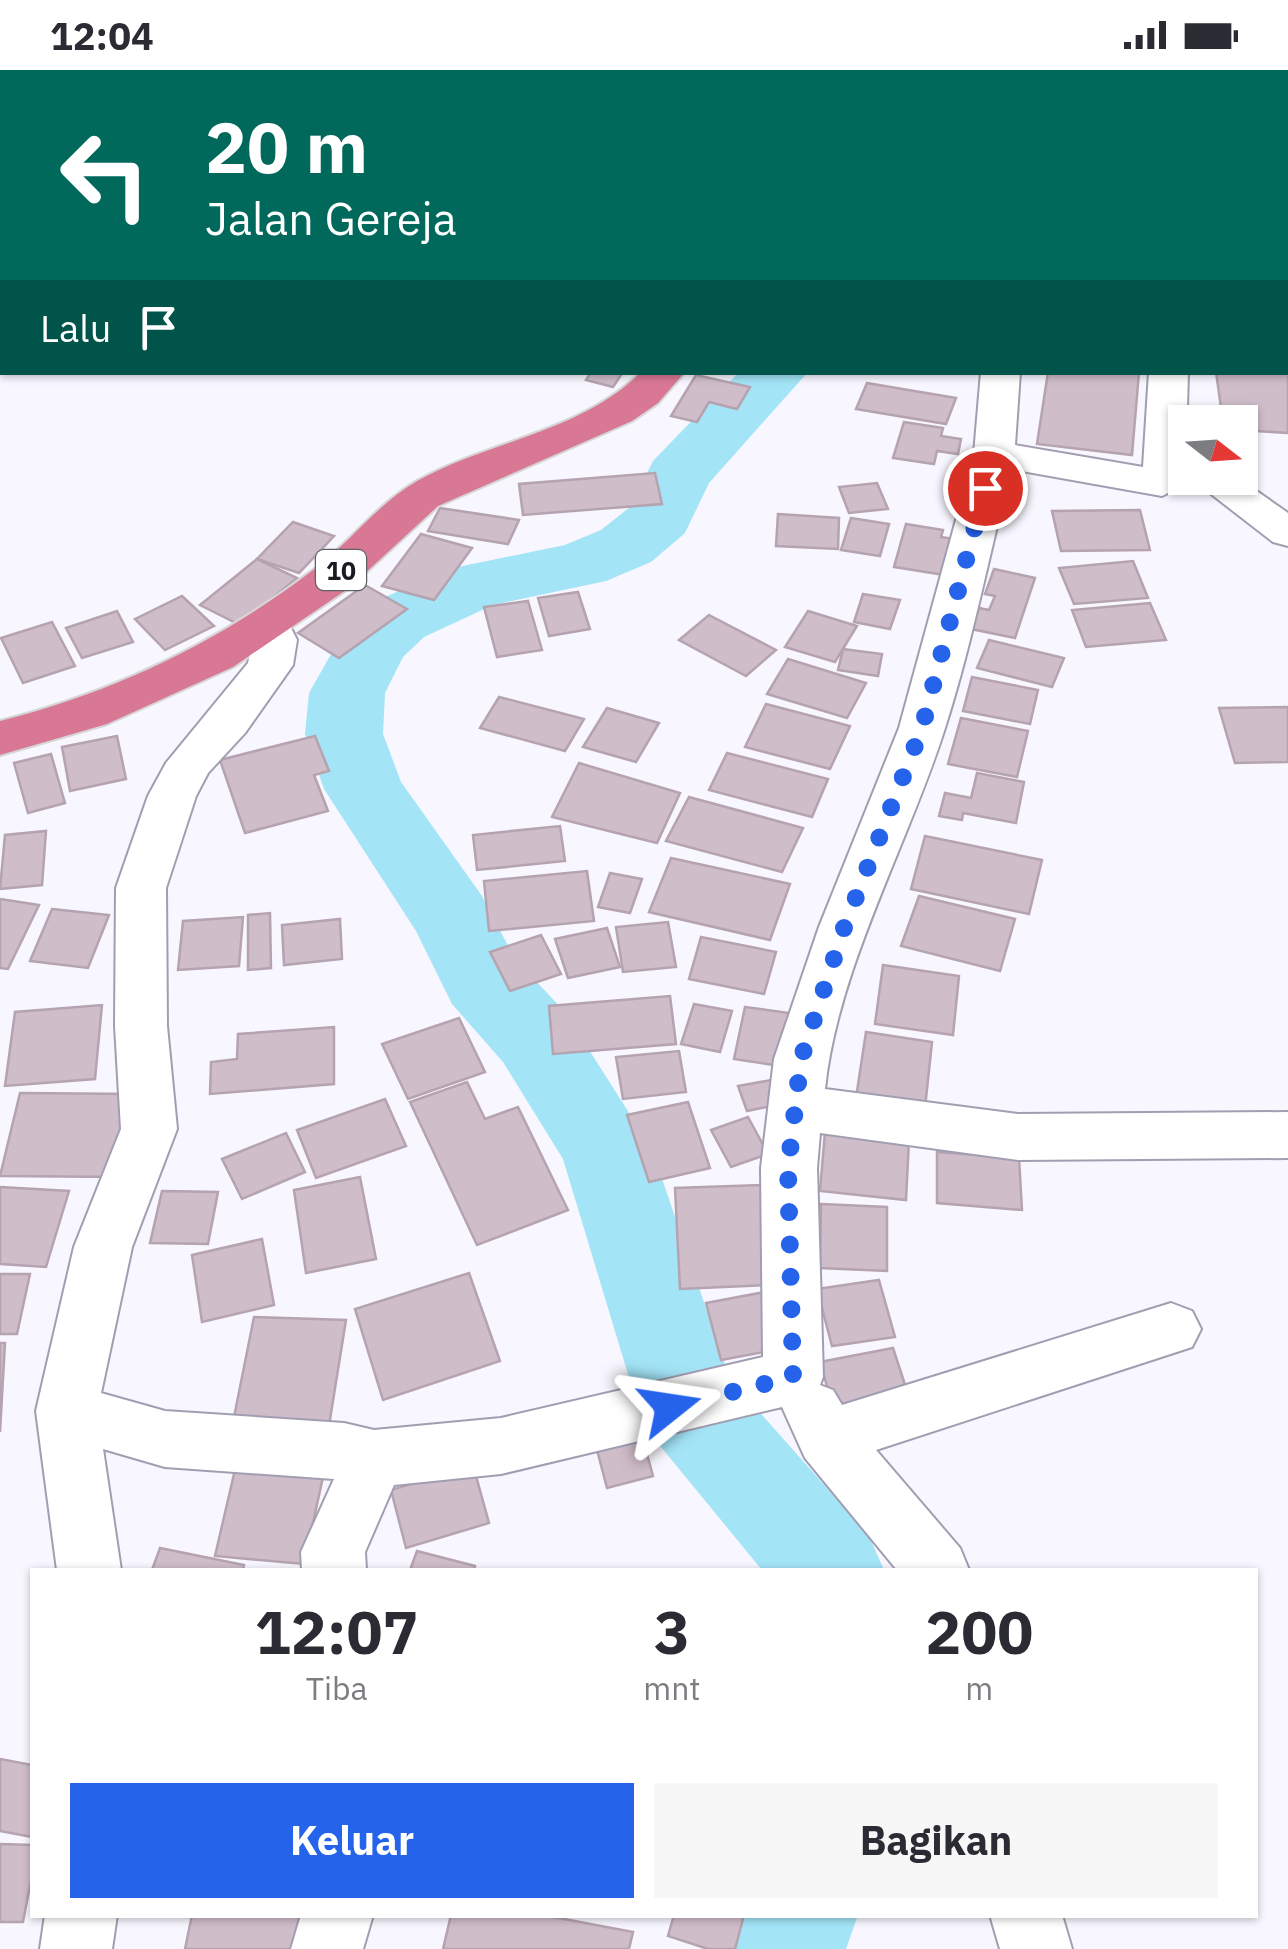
<!DOCTYPE html>
<html lang="id">
<style>
body{margin:0;font-family:"IBM Plex Sans",sans-serif;background:#f7f7f7;color:#2b2b33;height:100vh;display:flex;flex-direction:column;font-size:38px;white-space:nowrap}
*{box-sizing:border-box;margin:0}
p{font-size:32px;color:#7c7c81}
.icon{flex:none;width:55px;height:55px;fill:none;stroke:currentColor;stroke-width:2;stroke-linecap:round;stroke-linejoin:round}
.map{position:relative;flex:1;overflow:hidden}
.sheet{position:absolute;left:30px;top:1498px;width:1228px;height:350px;display:flex;flex-direction:column;background:#fff;border-radius:0px;box-shadow:0 2px 8px #0004}
.sheet>*{flex:none}
.hud{position:absolute;left:0px;top:0px;width:1290px;height:305px;box-shadow:0 2px 8px #0004;background:#00695c;color:#fff;overflow:hidden}
.needle{width:65px;rotate:107deg}
.controls{position:absolute;left:1168px;top:335px;display:grid;gap:20px}
.controls a{display:grid;place-items:center;width:90px;height:90px;border-radius:0px;background:#fff;box-shadow:0 2px 8px #0004;font-size:50px}
.pin{position:absolute;display:grid;place-items:center;width:85px;height:85px;color:#fff;margin:-42px;border:5px solid #fff;border-radius:50%;box-shadow:0 2px 10px #0007}
.me{position:absolute;width:110px;margin:-55px;rotate:75deg;stroke-linejoin:round;filter:drop-shadow(0 0 8px #0008)}
.turn{display:flex;align-items:center;gap:35px;height:210px;padding:0 40px;font-size:45px}
.turn .icon{width:130px;height:130px;stroke-width:2.5}
.turn b{display:block;font-size:70px;line-height:85px}
.then{display:flex;align-items:center;height:95px;padding:0 40px;background:#0003;gap:20px;font-size:38px}
.eta{display:flex;justify-content:space-evenly;align-items:center;height:170px;text-align:center}
.eta b{font-size:60px;font-weight:700;line-height:70px}
.button{display:flex;gap:20px;margin-top:auto;padding:20px 40px}
.button a{flex:1;height:115px;border-radius:0px;background:#2563eb;color:#fff;font-size:40px;font-weight:700;line-height:115px;text-align:center}
.button a+a{background:#f7f7f7;color:#2b2b33}
.status{display:flex;justify-content:space-between;align-items:center;height:70px;padding:0 50px;background:#fff;direction:ltr}
.status svg{height:28px;fill:currentColor}
.map>svg:first-child{display:block}
</style>
<div class="status"><b>12:04</b><svg viewBox="0 0 49 12"><path d="M0 12V9h3v3zM5 12V6h3v6zM10 12V3h3v9zM15 12V0h3v12zM26 1h20v11H26zM47 4h2v5h-2z"/></svg></div>
<div class="map">
<svg width="1288" height="1879" viewBox="0 0 1288 1879">
<rect width="100%" height="100%" fill="#f8f6fe"/>
<g fill="none" stroke-linecap="round" stroke-linejoin="round">
<g fill="#a3e4f7" fill-rule="evenodd">
<path d="M724,0H778L779,2H725Z"/>
<path d="M739,302H808L709,413L685,463L651,492L606,511L493,535L424,567L403,587L385,623L383,664L401,712L482,826L515,889L565,942L652,1079L730,1309L868,1464L884,1500H762L652,1366L637,1334L563,1089L503,992L452,934L416,861L324,719L305,664L309,623L347,556L372,533L448,499L565,475L601,460L630,437L653,391Z"/>
<path d="M738,1845H858L846,1879H726Z"/>
</g>
</g>
<g fill="#cfbdca" stroke="#b5a3b0" stroke-width="2.5">
<path d="M1288,290V363L1240,360V352H1223L1216,302H1288Z"/>
<path d="M591,302H623L613,317L586,310Z"/>
<path d="M1048,302H1139L1132,385L1037,374Z"/>
<path d="M696,305L750,317L737,339L709,332L697,352L671,346Z"/>
<path d="M867,313L956,328L946,354L856,339Z"/>
<path d="M904,352L943,358L941,366L961,369L958,384L937,381L934,394L893,388Z"/>
<path d="M655,403L662,434L523,445L519,414Z"/>
<path d="M877,413L888,439L849,443L839,417Z"/>
<path d="M440,438L519,450L508,474L428,461Z"/>
<path d="M1140,440L1150,480L1061,481L1052,441Z"/>
<path d="M778,444L839,448L838,479L776,476Z"/>
<path d="M851,448L889,454L880,486L841,480Z"/>
<path d="M293,452L334,466L299,503L257,489Z"/>
<path d="M906,454L943,460L941,467L960,470L951,506L894,497Z"/>
<path d="M421,464L472,478L434,530L382,516Z"/>
<path d="M257,489L297,508L240,555L200,535Z"/>
<path d="M1133,491L1148,528L1074,534L1059,498Z"/>
<path d="M994,499L1035,508L1015,568L971,559L979,538L989,540L995,526L985,524Z"/>
<path d="M365,515L407,539L339,588L298,563Z"/>
<path d="M578,522L590,559L549,566L538,528Z"/>
<path d="M863,524L900,530L890,559L854,552Z"/>
<path d="M182,526L214,556L165,580L135,549Z"/>
<path d="M528,531L542,580L497,587L484,537Z"/>
<path d="M1150,533L1166,570L1086,577L1072,540Z"/>
<path d="M117,541L133,572L82,588L66,558Z"/>
<path d="M808,541L857,556L835,592L785,577Z"/>
<path d="M709,545L776,580L746,606L679,570Z"/>
<path d="M52,552L75,596L23,613L1,568Z"/>
<path d="M989,570L1064,588L1052,617L977,598Z"/>
<path d="M843,579L882,584L878,606L838,600Z"/>
<path d="M788,589L866,613L847,648L767,624Z"/>
<path d="M972,607L1038,620L1030,654L963,641Z"/>
<path d="M499,627L584,649L565,681L480,658Z"/>
<path d="M766,634L850,656L830,699L745,677Z"/>
<path d="M1288,637V692L1235,693L1219,638Z"/>
<path d="M607,638L659,653L636,692L583,677Z"/>
<path d="M961,648L1028,661L1017,707L948,694Z"/>
<path d="M117,666L126,709L70,721L62,677Z"/>
<path d="M315,666L329,701L314,705L328,741L245,763L220,690Z"/>
<path d="M727,683L828,709L812,747L709,720Z"/>
<path d="M51,684L65,733L28,743L14,693Z"/>
<path d="M579,693L680,723L657,773L552,747Z"/>
<path d="M977,703L1024,712L1016,753L963,743L962,750L939,746L945,723L971,728Z"/>
<path d="M689,727L803,758L782,802L666,771Z"/>
<path d="M560,756L565,791L477,800L473,765Z"/>
<path d="M46,761L42,815L0,819L5,765Z"/>
<path d="M925,766L1042,790L1029,844L911,819Z"/>
<path d="M671,788L790,814L770,870L649,842Z"/>
<path d="M587,801L594,851L489,861L484,811Z"/>
<path d="M610,803L642,809L630,843L598,837Z"/>
<path d="M919,826L1015,849L1000,901L901,876Z"/>
<path d="M0,829L39,835L8,899L0,898Z"/>
<path d="M52,839L109,845L88,898L30,891Z"/>
<path d="M270,843L271,898L248,900V845Z"/>
<path d="M243,847L239,896L178,900L183,851Z"/>
<path d="M340,849L342,889L284,895L282,855Z"/>
<path d="M668,852L676,897L623,902L616,857Z"/>
<path d="M607,858L620,897L568,908L555,869Z"/>
<path d="M541,865L561,904L510,921L490,882Z"/>
<path d="M701,867L776,882L764,924L689,909Z"/>
<path d="M883,895L959,906L953,965L875,954Z"/>
<path d="M670,926L676,974L553,984L549,936Z"/>
<path d="M694,934L732,941L720,982L681,974Z"/>
<path d="M102,935L95,1009L5,1016L15,942Z"/>
<path d="M745,937L789,943L780,996L734,989Z"/>
<path d="M459,948L485,1002L408,1029L382,974Z"/>
<path d="M334,957V1014L210,1024L211,992L237,989L238,964Z"/>
<path d="M866,962L932,972L925,1038L856,1028Z"/>
<path d="M679,981L686,1022L623,1029L616,987Z"/>
<path d="M783,1008L792,1032L747,1041L738,1016Z"/>
<path d="M467,1012L485,1049L518,1037L568,1140L477,1175L410,1032Z"/>
<path d="M20,1023L135,1024L118,1107L0,1106Z"/>
<path d="M385,1029L406,1076L316,1108L297,1060Z"/>
<path d="M688,1032L710,1098L649,1112L627,1045Z"/>
<path d="M748,1047L768,1084L731,1097L711,1060Z"/>
<path d="M825,1062L909,1070L906,1130L820,1121Z"/>
<path d="M286,1063L305,1102L242,1129L222,1089Z"/>
<path d="M937,1082L1019,1088L1022,1140L937,1133Z"/>
<path d="M360,1107L376,1189L306,1203L294,1120Z"/>
<path d="M761,1115L770,1215L680,1219L675,1118Z"/>
<path d="M0,1117L69,1121L46,1197L0,1194Z"/>
<path d="M162,1121L218,1122L208,1174L150,1173Z"/>
<path d="M821,1134L887,1137V1201L820,1198Z"/>
<path d="M262,1169L274,1235L202,1252L192,1185Z"/>
<path d="M469,1203L500,1291L383,1330L355,1239Z"/>
<path d="M0,1204H30L17,1264H0Z"/>
<path d="M879,1210L895,1267L832,1276L817,1219Z"/>
<path d="M770,1221L786,1278L721,1290L706,1233Z"/>
<path d="M254,1247L346,1250L328,1362L232,1357Z"/>
<path d="M0,1273H5L0,1362Z"/>
<path d="M893,1278L912,1336L837,1351L820,1292Z"/>
<path d="M638,1350L653,1406L607,1418L592,1361Z"/>
<path d="M237,1391L325,1398L304,1494L215,1486Z"/>
<path d="M473,1395L489,1453L406,1478L391,1420Z"/>
<path d="M160,1478L244,1495L243,1500H152Z"/>
<path d="M417,1481L475,1496L474,1500H410Z"/>
<path d="M0,1689L32,1695V1767L0,1761Z"/>
<path d="M0,1774L32,1775V1805L23,1852H0Z"/>
<path d="M192,1845H308L301,1879H185Z"/>
<path d="M451,1845H543L633,1862L629,1879H443Z"/>
<path d="M674,1845H744L735,1879H708L668,1866Z"/>
</g>
<g fill="none" stroke-linecap="round" stroke-linejoin="round">
<defs>
<g id="street">
<path d="M911,0H944L945,2H912Z"/>
<path d="M981,302H1020L1015,375L1143,397L1149,302H1188L1185,408H1238L1288,443V476L1273,472L1193,410L1162,426L1011,399C989,485 972,574 945,658C909,772 837,900 825,1019L1018,1044L1288,1042V1088L1018,1090L820,1063L817,1098L823,1307L820,1315L833,1320L842,1335L1171,1233L1192,1241L1201,1259L1192,1277L876,1380L960,1478L969,1500H897L805,1388L782,1337L501,1404L394,1415L365,1482L366,1500H302L301,1482L334,1409L165,1397L103,1379L121,1500H57L36,1341L74,1177L121,1059L115,956L116,818L148,726L166,693L248,593L253,570L247,556L253,546L269,541L285,546L297,570L293,595L245,663L208,703L196,726L166,818L167,956L177,1059L132,1177L101,1323L165,1341L344,1353L374,1360L501,1348L763,1287L761,1098L774,989L819,857L899,658L974,384Z"/>
<path d="M45,1845H117L112,1879H40Z"/>
<path d="M301,1845H373L363,1879H291Z"/>
<path d="M990,1845H1062L1072,1879H1000Z"/>
</g>
<g id="highway">
<rect x="687" y="0" width="34" height="2"/>
<path d="M641,302H685L658,333L632,351L438,436L349,518L233,597L107,654L0,685V651C115,622 219,572 313,500C350,473 377,434 417,411C490,370 580,363 641,302Z"/>
</g>
</defs>
<use href="#street" stroke="#a29eb1" stroke-width="4"/>
<use href="#highway" stroke="#d6d6d7" stroke-width="4"/>
<use href="#street" fill="#fff" fill-rule="evenodd"/>
<use href="#highway" fill="#d97894" fill-rule="evenodd"/>
</g>
<g fill="none" stroke-linecap="round" stroke-linejoin="round">
<path stroke="#2563eb" stroke-width="18" stroke-dasharray="0 32.4" d="M670,1337L793,1307L788,1098L801,989L844,858L922,658L985,418"/>
</g>
<g text-anchor="middle" dominant-baseline="central" stroke-width="8" stroke-linejoin="round" paint-order="stroke">
<rect fill="#fff" stroke="#5f5f64" stroke-width="2.5" x="316" y="480" width="50" height="40" rx="8"/>
<g font-size="25" font-weight="bold" fill="#1b1a21">
<text x="341" y="500">10</text>
</g>
</g>
</svg>
<div class="controls">
<a><svg class="needle" viewBox="-14 -14 28 28"><path d="M0-13l5 13h-10z" fill="#e53935"/><path d="M0 13l5-13h-10z" fill="#7c7c81"/></svg></a>
</div>
<div class="pin" style="left:985px;top:418px;background:#d93025"><svg class="icon" aria-label="arrive" viewBox="0 0 24 24"><path d="M6 21V4h12l-3 4 3 4H6"/></svg></div>
<svg class="me" style="left:670px;top:1337px" viewBox="-20 -20 40 40"><path d="M0-17L14 15 0 8-14 15z" fill="#2563eb" stroke="#fff" stroke-width="4"/></svg>
<div class="hud">
<div class="turn"><svg class="icon" aria-label="left" viewBox="0 0 24 24"><path d="M17 20v-9H6M10 6l-5 5 5 5"/></svg><div><b>20 m</b>Jalan Gereja</div></div>
<div class="then">Lalu<svg class="icon" aria-label="arrive" viewBox="0 0 24 24"><path d="M6 21V4h12l-3 4 3 4H6"/></svg></div>
</div>
<section class="sheet">
<div class="eta">
<div><b>12:07</b><p>Tiba</p></div>
<div><b>3</b><p>mnt</p></div>
<div><b>200</b><p>m</p></div>
</div>
<div class="button"><a>Keluar</a><a>Bagikan</a></div>
</section>
</div>
